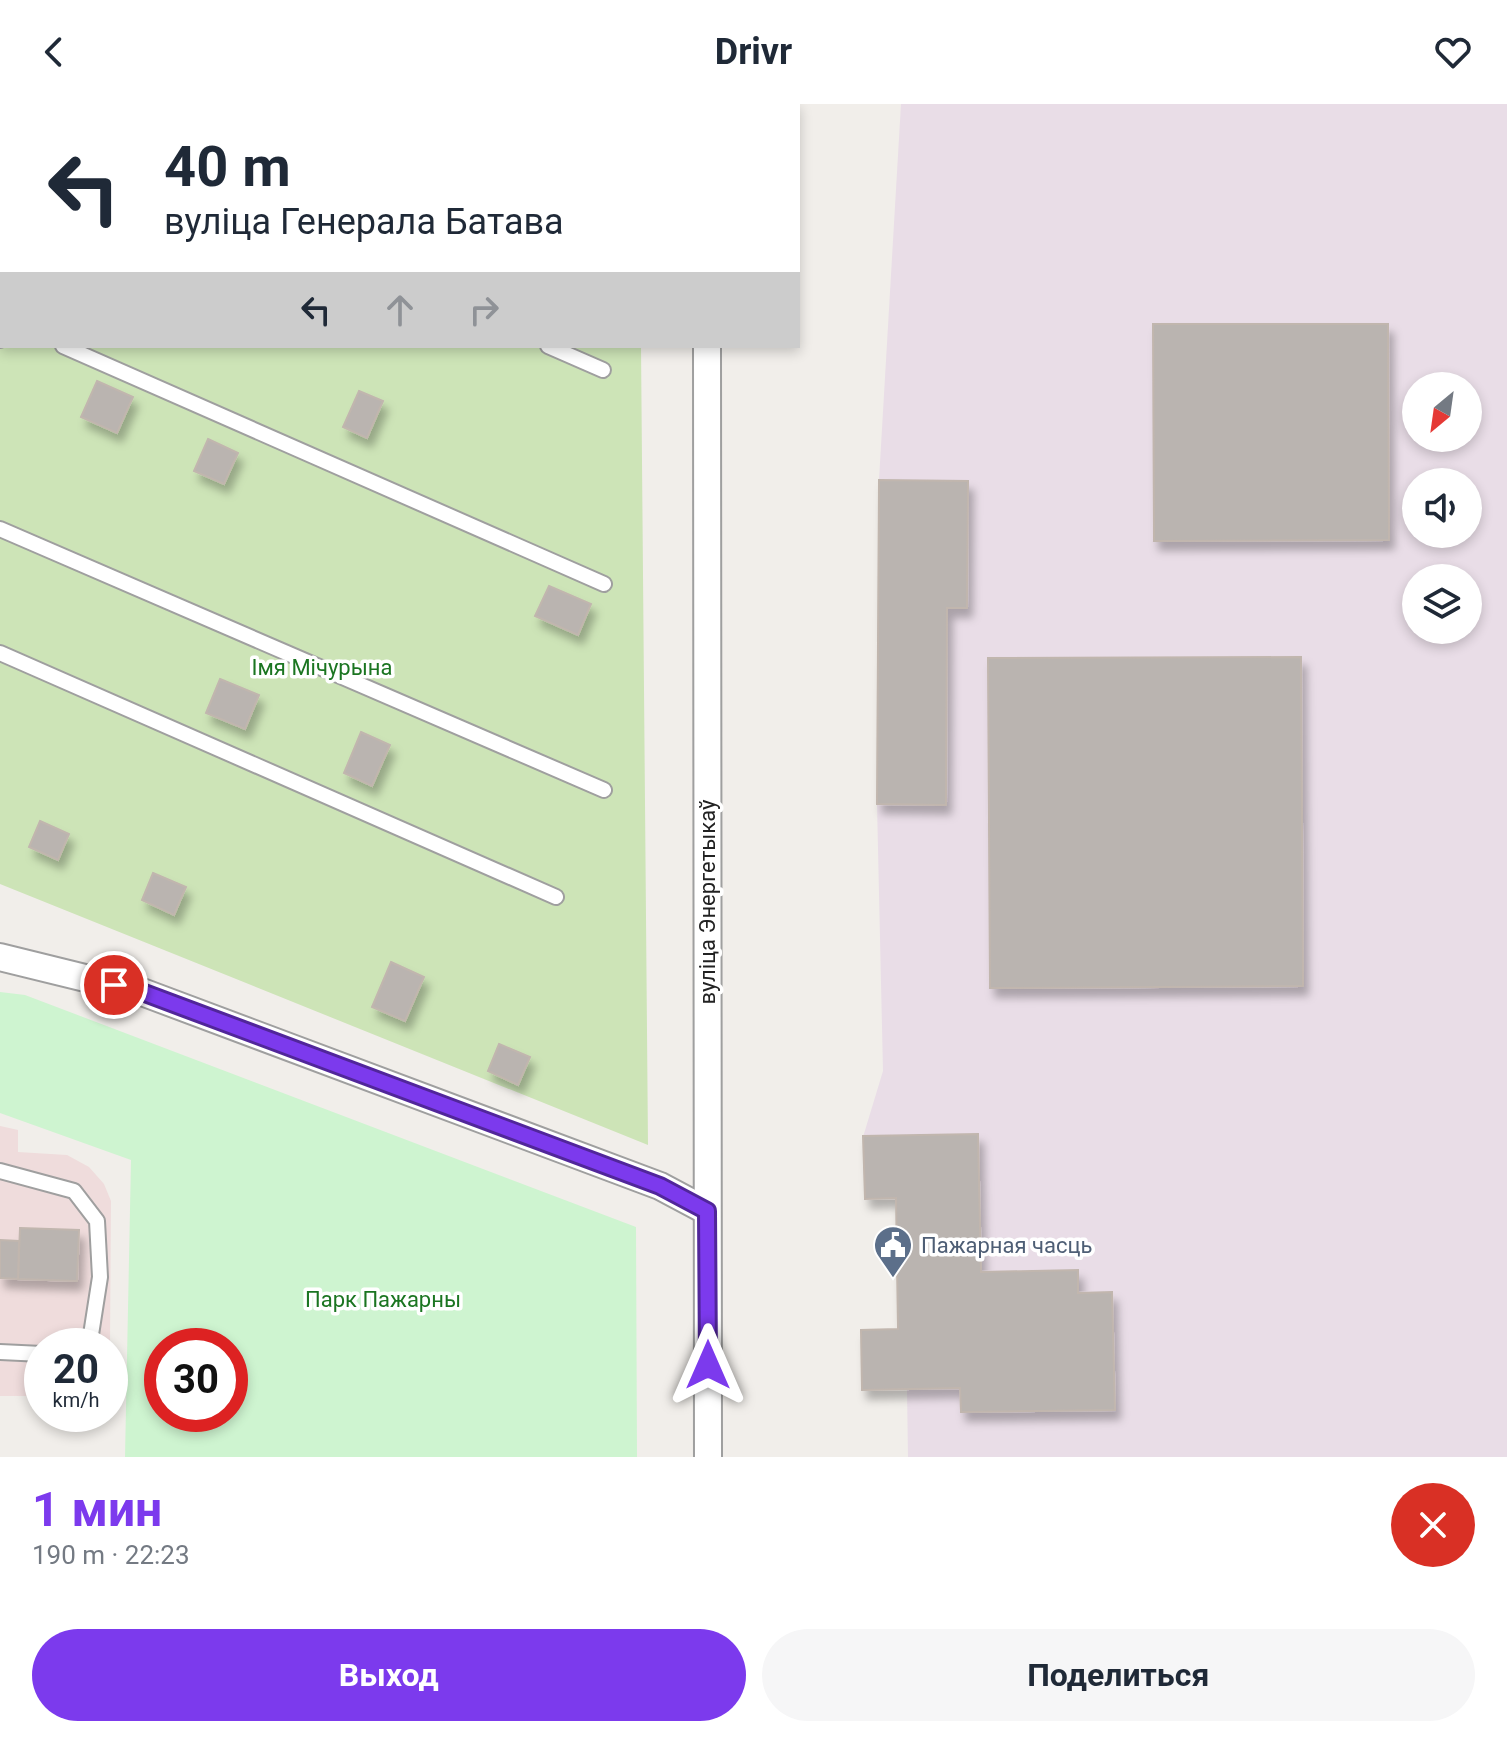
<!DOCTYPE html>
<html lang="ru">
<meta charset="utf-8">
<style>
body{margin:0;font-family:Roboto,sans-serif;background:#f6f6f7;color:#1f2937;height:100vh;display:flex;flex-direction:column;font-size:30px;white-space:nowrap}
*{box-sizing:border-box;margin:0}
p{font-size:26px;color:#747a83}
.icon{flex:none;width:44px;height:44px;fill:none;stroke:currentColor;stroke-width:2;stroke-linecap:round;stroke-linejoin:round}
.map{position:relative;height:1353px;overflow:hidden}
.panel{display:flex;flex-direction:column;background:#fff;flex:1}
.panel>*{flex:none}
.banner{position:absolute;left:0px;top:0px;width:800px;height:244px;box-shadow:0 4px 12px #0003;background:#fff;color:#1f2937;overflow:hidden}
.needle{width:52px;rotate:209deg}
.buttons{position:absolute;left:1402px;top:268px;display:grid;gap:16px}
.buttons a{display:grid;place-items:center;width:80px;height:80px;border-radius:50%;background:#fff;box-shadow:0 4px 12px #0003;font-size:40px}
.speed{position:absolute;left:24px;top:1224px;display:flex;gap:16px;font-size:40px;font-weight:700;text-align:center}
.speed>*{display:grid;place-content:center;width:104px;height:104px;border-radius:50%;background:#fff;box-shadow:0 4px 12px #0003;line-height:1}
.speed small{font-size:20px;font-weight:400}
.speed .limit{border:12px solid #d22;background:#fff;color:#111}
.pin{position:absolute;display:grid;place-items:center;width:68px;height:68px;color:#fff;margin:-34px;border:4px solid #fff;border-radius:50%;box-shadow:0 2px 8px #0007}
.me{position:absolute;width:88px;margin:-44px;rotate:0deg;stroke-linejoin:round;filter:drop-shadow(0 0 6px #0008)}
.turn{display:flex;align-items:center;gap:28px;height:168px;padding:0 32px;font-size:36px}
.turn .icon{width:104px;height:104px;stroke-width:2.5}
.turn b{display:block;font-size:56px;line-height:68px}
.lanes{display:flex;align-items:center;height:76px;padding:0 32px;background:#0003;justify-content:center;gap:40px;direction:ltr}
.lanes .off{opacity:.35}
.round{display:grid;place-items:center;flex:none;width:84px;height:84px;border-radius:42px;background:#f6f6f7}
.headline{display:flex;align-items:center;justify-content:space-between;height:136px;padding:0 32px}
h1{font-size:48px;font-weight:700;line-height:60px;color:#7c3aed}
.cta{display:flex;gap:16px;margin-top:auto;padding:16px 32px}
.cta a{flex:1;height:92px;border-radius:48px;background:#7c3aed;color:#fff;font-size:32px;font-weight:700;line-height:92px;text-align:center}
.cta a+a{background:#f6f6f7;color:#1f2937}
header{display:flex;justify-content:space-between;align-items:center;height:104px;padding:0 32px;background:#fff;font-size:36px;font-weight:700}
.map>svg:first-child{display:block}
</style>
<header><svg class="icon" aria-label="back" viewBox="0 0 24 24"><path d="M15 5l-7 7 7 7"/></svg>Drivr<svg class="icon" aria-label="heart" viewBox="0 0 24 24"><path d="M12 20l-8-8c-3-5 5-10 8-4 3-6 11-1 8 4z"/></svg></header>
<div class="map">
<svg width="1507" height="1353" viewBox="0 0 1507 1353">
<defs>
<filter id="shadow"><feDropShadow dx="5" dy="9" stdDeviation="4" flood-color="#0004"/></filter>
</defs>
<rect width="100%" height="100%" fill="#f1eeea"/>
<path fill="#efdcdc" d="M0,1022L18,1026V1048L67,1051L89,1063L104,1080L111,1097L110,1242H42V1292H0Z"/>
<path fill="#e9dde7" fill-rule="evenodd" d="M901,0H1507V1353H908L907,1286H862L861,1226L898,1225L896,1095H865L863,1033L883,967L877,700L879,376ZM1416,282H1468V334H1416ZM1416,378H1468V430H1416ZM1416,474H1468V526H1416Z"/>
<path fill="#cde4b7" d="M0,0H639L2,2V242H641L648,1041L0,780Z"/>
<path fill="#cef4d0" fill-rule="evenodd" d="M0,888L25,891L636,1123L637,1353H125L131,1056L0,1009ZM162,1242H230V1310H162Z"/>
<g fill="#bab4b0" stroke="#c1b6ae" stroke-width="2" filter="url(#shadow)">
<path d="M146,0H178L183,2H145Z"/>
<path d="M1153,220H1388L1389,436L1154,437Z"/>
<path d="M97,277L133,293L117,329L81,313Z"/>
<path d="M359,287L383,297L367,334L343,323Z"/>
<path d="M208,335L238,349L224,380L194,367Z"/>
<path d="M879,376L968,377L967,504H947L946,701L877,700Z"/>
<path d="M549,482L591,500L578,531L535,512Z"/>
<path d="M1301,553L1303,882L990,884L988,554Z"/>
<path d="M220,575L259,591L245,625L206,609Z"/>
<path d="M361,628L390,641L372,682L344,669Z"/>
<path d="M40,717L69,730L58,756L29,743Z"/>
<path d="M153,769L186,783L174,811L142,796Z"/>
<path d="M391,858L424,873L405,917L372,903Z"/>
<path d="M499,940L530,953L518,981L488,967Z"/>
<path d="M978,1030L981,1168L1078,1166V1189L1112,1188L1115,1306L961,1308L960,1284L862,1286L861,1226L898,1225L896,1094L865,1095L863,1032Z"/>
<path d="M20,1124L79,1126L77,1177L18,1175Z"/>
<path d="M0,1136L19,1137L18,1175L0,1174Z"/>
</g>
<g fill="none" stroke-linecap="round" stroke-linejoin="round">
<defs>
<g id="service">
<path d="M103,2L104,0"/>
<path d="M0,4H2"/>
<path d="M0,192L2,193"/>
<path d="M0,236L2,232"/>
<path d="M63,242L604,480"/>
<path d="M548,242L603,266"/>
<path d="M0,425L604,686"/>
<path d="M0,549L556,793"/>
<path d="M0,1067L74,1087L97,1117L100,1173L90,1237L78,1242"/>
<path d="M0,1248L42,1250"/>
</g>
<g id="minor">
<path d="M707,2V0"/>
<path d="M707,242L708,1353"/>
<path d="M0,853L142,888L660,1082L707,1107"/>
</g>
</defs>
<use href="#service" stroke="#9f9f9f" stroke-width="18"/>
<use href="#minor" stroke="#9f9f9f" stroke-width="30"/>
<use href="#service" stroke="#fff" stroke-width="14"/>
<use href="#minor" stroke="#fff" stroke-width="26"/>
</g>
<g fill="none" stroke-linecap="round" stroke-linejoin="round">
<defs>
<path id="route" d="M114,881L142,888L660,1082L707,1107L708,1261"/>
</defs>
<use href="#route" stroke="#51269a" stroke-width="20"/>
<use href="#route" stroke="#7c3aed" stroke-width="14"/>
</g>
<defs>
<symbol id="civic-pin" viewBox="-11 -11 22 30"><path d="M0 17L-7.5 6A9.5 9.5 0 1 1 7.5 6Z" fill="#5c6f8a" stroke="#fff"/><path d="M-.6-6.5H3V-4.5H.6V-3L4-1V1h2V6H-6V1h2V-1L-.6-3ZM-1.2 2.5V6h2.4V2.5Z" fill="#fff"/></symbol>
</defs>
<g fill-rule="evenodd">
<use href="#civic-pin" x="871" y="1119" width="44" height="60"/>
</g>
<g text-anchor="middle" dominant-baseline="central" stroke-width="7" stroke-linejoin="round" paint-order="stroke">
<g font-size="22" fill="#1b7521" stroke="#fff">
<text x="322" y="563">Імя Мічурына</text>
<text x="383" y="1195">Парк Пажарны</text>
</g>
<g font-size="22" fill="#222" stroke="#fff">
<text transform="translate(707 798) rotate(-90)">вуліца Энергетыкаў</text>
</g>
<g font-size="22" fill="#4e5e75" stroke="#fff" text-anchor="start">
<text x="921" y="1141">Пажарная часць</text>
</g>
</g>
</svg>
<div class="buttons">
<a><svg class="needle" viewBox="-14 -14 28 28"><path d="M0-13l5 13h-10z" fill="#e53935"/><path d="M0 13l5-13h-10z" fill="#747a83"/></svg></a>
<a><svg class="icon" aria-label="sound" viewBox="0 0 24 24"><path d="M4 9h4l5-4v14l-5-4H4zM17 9q2 3 0 6"/></svg></a>
<a><svg class="icon" aria-label="layers" viewBox="0 0 24 24"><path d="M12 4l9 5-9 5-9-5zM3 14l9 5 9-5"/></svg></a>
</div>
<div class="speed"><div>20<small>km/h</small></div><div class="limit">30</div></div>
<div class="pin" style="left:114px;top:881px;background:#d93025"><svg class="icon" aria-label="arrive" viewBox="0 0 24 24"><path d="M6 21V4h12l-3 4 3 4H6"/></svg></div>
<svg class="me" style="left:708px;top:1261px" viewBox="-20 -20 40 40"><path d="M0-17L14 15 0 8-14 15z" fill="#7c3aed" stroke="#fff" stroke-width="4"/></svg>
<div class="banner">
<div class="turn"><svg class="icon" aria-label="left" viewBox="0 0 24 24"><path d="M17 20v-9H6M10 6l-5 5 5 5"/></svg><div><b>40 m</b>вуліца Генерала Батава</div></div>
<div class="lanes"><svg class="icon" aria-label="left" viewBox="0 0 24 24"><path d="M17 20v-9H6M10 6l-5 5 5 5"/></svg><svg class="icon off" aria-label="ahead" viewBox="0 0 24 24"><path d="M12 20V5M6 11l6-6 6 6"/></svg><svg class="icon off" aria-label="right" viewBox="0 0 24 24"><path d="M7 20v-9h11M14 6l5 5-5 5"/></svg></div>
</div>
</div>
<section class="panel">
<div class="headline"><div><h1>1 мин</h1><p>190 m · 22:23</p></div><a class="round" style="background:#d93025;color:#fff"><svg class="icon" aria-label="close" viewBox="0 0 24 24"><path d="M6 6l12 12M18 6L6 18"/></svg></a></div>
<div class="cta"><a>Выход</a><a>Поделиться</a></div>
</section>
